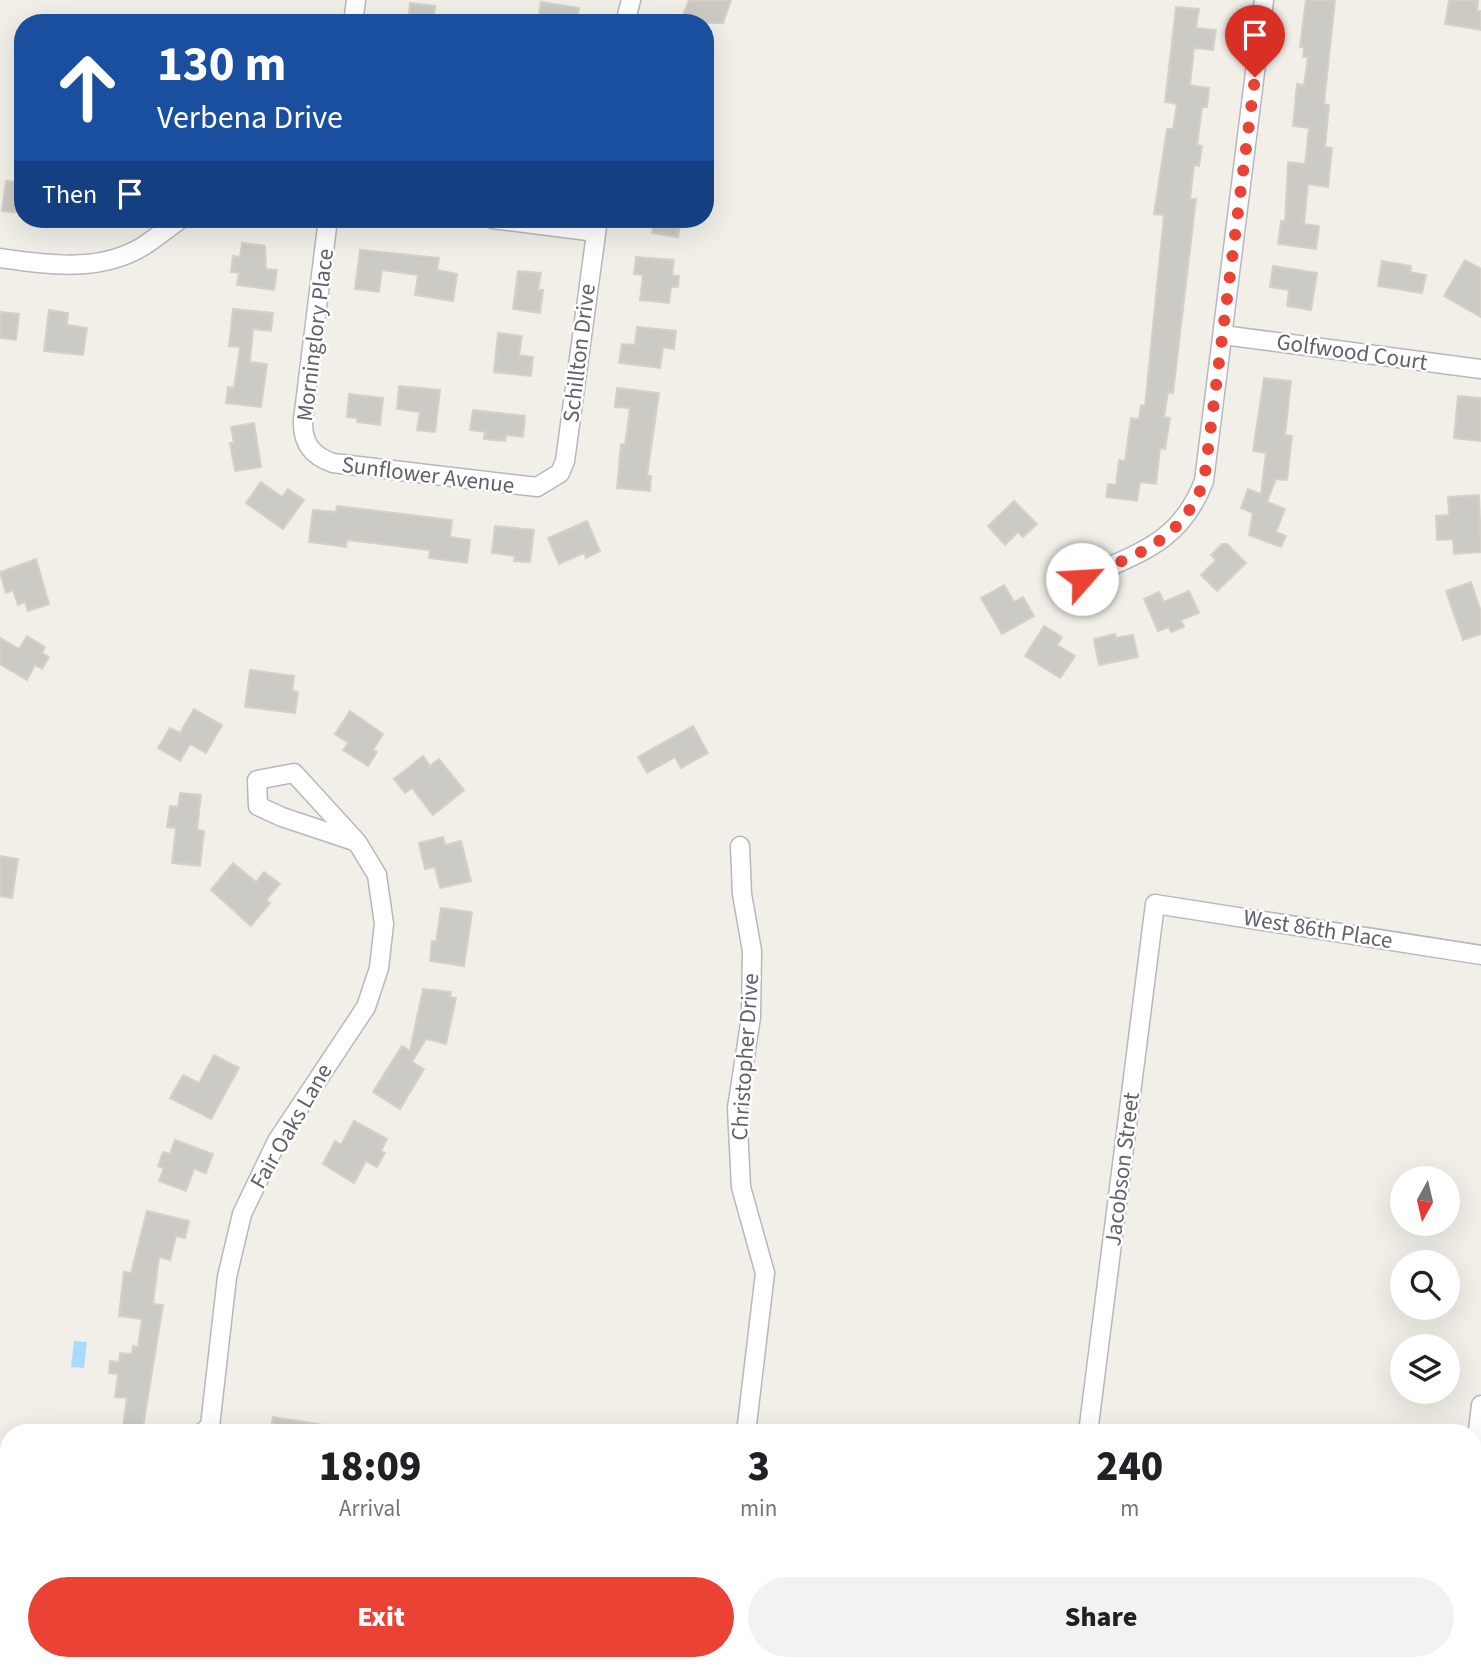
<!DOCTYPE html>
<style>
body{margin:0;font-family:"Source Sans 3",sans-serif;background:#f2f2f2;color:#202124;height:100vh;display:flex;flex-direction:column;font-size:26px;white-space:nowrap}
*{box-sizing:border-box;margin:0}
p{font-size:23px;color:#757577}
.icon{flex:none;width:38px;height:38px;fill:none;stroke:currentColor;stroke-width:2;stroke-linecap:round;stroke-linejoin:round}
.map{position:relative;flex:1;overflow:hidden}
.drawer{position:absolute;left:0px;top:1424px;width:1482px;height:247px;display:flex;flex-direction:column;background:#fff;border-radius:28px 28px 0 0;box-shadow:0 7px 28px #0002}
.drawer>*{flex:none}
.top-card{position:absolute;left:14px;top:14px;width:700px;height:214px;border-radius:28px;box-shadow:0 7px 28px #0002;background:#1a4fa0;color:#fff;overflow:hidden}
.needle{width:46px;rotate:188deg}
.tools{position:absolute;left:1390px;top:1166px;display:grid;gap:14px}
.tools a{display:grid;place-items:center;width:70px;height:70px;border-radius:50%;background:#fff;box-shadow:0 7px 28px #0002;font-size:35px}
.pin{position:absolute;display:grid;place-items:center;width:60px;height:60px;color:#fff;margin:-72px -30px;border-radius:50% 50% 50% 0;rotate:-45deg;box-shadow:0 0 7px #0007}
.pin .icon{rotate:45deg}
.me{position:absolute;width:77px;margin:-38px;rotate:64deg;stroke-linejoin:round;filter:drop-shadow(0 0 5px #0008)}
.turn{display:flex;align-items:center;gap:24px;height:147px;padding:0 28px;font-size:32px}
.turn .icon{width:91px;height:91px;stroke-width:2.5}
.turn b{display:block;font-size:49px;line-height:60px}
.then{display:flex;align-items:center;height:66px;padding:0 28px;background:#0003;gap:14px;font-size:26px}
.eta{display:flex;justify-content:space-evenly;align-items:center;height:119px;text-align:center}
.eta b{font-size:42px;font-weight:800;line-height:49px}
.cta{display:flex;gap:14px;margin-top:auto;padding:14px 28px}
.cta a{flex:1;height:80px;border-radius:42px;background:#ea4335;color:#fff;font-size:28px;font-weight:800;line-height:80px;text-align:center}
.cta a+a{background:#f2f2f2;color:#202124}
.map>svg:first-child{display:block}
</style>
<div class="map">
<svg width="1481" height="1670" viewBox="0 0 1481 1670">
<rect width="100%" height="100%" fill="#f1efe8"/>
<path fill="#aadaff" d="M74,1341L87,1342L84,1368L71,1367Z"/>
<g fill="#cccac5" stroke="#d6d1c6" stroke-width="2">
<path d="M689,0H731L723,23H680Z"/>
<path d="M1306,0H1335L1324,104L1329,105L1325,147L1332,148L1328,187L1308,184L1304,224L1319,226L1316,249L1278,244L1281,221H1285L1288,162L1305,164L1309,128L1293,126L1297,84L1304,85L1308,57H1303L1304,47H1300Z"/>
<path d="M1449,0H1478L1477,11H1481V30L1445,24Z"/>
<path d="M541,2L579,8L577,23H538Z"/>
<path d="M410,3L435,6L433,23H408Z"/>
<path d="M1176,7L1199,9L1196,28L1216,30L1213,50L1194,48L1190,85L1209,88L1207,107H1202L1197,145L1202,146L1199,166L1194,165L1190,199H1196L1173,393L1168,392L1164,417L1170,418L1165,449L1160,448L1156,484L1140,482L1137,501L1106,497L1108,484L1116,485L1119,460L1125,461L1131,418L1139,419L1141,405L1145,406L1164,215L1154,214L1167,129H1173L1177,104L1165,102Z"/>
<path d="M6,181L23,183V213L2,211Z"/>
<path d="M654,219H681L678,237L652,233Z"/>
<path d="M242,243L265,246L266,269L277,270L274,290L237,285L239,273L231,272L233,256L240,257Z"/>
<path d="M360,250L439,258L437,270L457,274L453,301L415,295L418,275L382,270L379,292L355,289Z"/>
<path d="M636,257L674,260L672,275L679,276L678,287H671L669,303L640,300L643,275L634,274Z"/>
<path d="M1465,260L1481,269V317L1444,296Z"/>
<path d="M1382,261L1411,266L1410,272L1426,275L1422,293L1378,286Z"/>
<path d="M1273,266L1317,273L1311,310L1287,306L1289,290L1270,287Z"/>
<path d="M518,271L541,273L538,290H543L540,313L513,309Z"/>
<path d="M233,309L273,313L271,331L253,329L250,362L267,364L261,407L226,403L228,387L234,388L240,347L229,346Z"/>
<path d="M49,310L68,313L67,325L87,328L83,355L44,351Z"/>
<path d="M0,312L19,314L16,340L0,338Z"/>
<path d="M637,327L676,331L674,349L663,347L660,368L619,363L622,344L635,345Z"/>
<path d="M498,333L522,336L519,355L533,357L531,376L494,372Z"/>
<path d="M1264,378L1291,381L1285,435L1292,436L1287,480L1276,479L1267,502L1285,509L1276,532L1286,536L1281,547L1249,535L1253,513L1241,508L1248,489L1261,494L1266,453L1253,451Z"/>
<path d="M399,386L440,390L435,432L417,430L420,412L397,409Z"/>
<path d="M617,388L659,393L647,476H651L650,491L617,488L621,444L625,445L630,408L615,407Z"/>
<path d="M349,394L383,398L380,425L357,422L358,418L347,417Z"/>
<path d="M1458,396L1481,398V441L1454,438Z"/>
<path d="M473,410L525,416L523,437L506,435L505,441L484,439L485,432L470,430Z"/>
<path d="M254,423L261,467L235,471L230,443H234L231,427Z"/>
<path d="M261,482L282,497L288,489L304,500L283,529L246,503Z"/>
<path d="M1479,495L1481,552L1454,554L1453,539L1437,540L1436,516L1449,515L1448,497Z"/>
<path d="M1014,501L1037,524L1023,537L1018,532L1005,545L988,526Z"/>
<path d="M337,506L452,520L450,537L470,540L467,563L429,558L430,550L347,540L346,547L309,542L313,510L336,512Z"/>
<path d="M587,521L600,551L586,558L584,553L559,564L548,538Z"/>
<path d="M495,526L534,530L530,562L514,561L515,556L492,553Z"/>
<path d="M1222,544H1227L1246,563L1217,591L1201,575L1216,560L1211,555Z"/>
<path d="M36,559L49,604L28,611L25,602L18,605L13,590L6,593L0,572Z"/>
<path d="M1471,582L1481,612V634L1463,640L1446,591Z"/>
<path d="M1004,585L1014,602L1023,597L1034,616L1002,634L981,598Z"/>
<path d="M1189,591L1199,613L1181,620L1184,627L1171,632L1169,627L1158,631L1144,599L1159,592L1164,602Z"/>
<path d="M1044,626L1062,637L1057,645L1075,656L1060,678L1025,656Z"/>
<path d="M1115,634L1116,638L1133,635L1138,657L1099,665L1094,639Z"/>
<path d="M27,636L45,647L42,653L49,657L42,669L35,665L27,680L0,664V638L19,649Z"/>
<path d="M250,670L294,676L292,691L298,692L295,713L245,707Z"/>
<path d="M194,709L222,725L206,753L190,744L180,761L158,748L170,728L180,733Z"/>
<path d="M350,711L383,734L373,750L377,752L368,766L343,750L348,743L335,734Z"/>
<path d="M693,726L708,753L681,768L675,757L647,773L638,757Z"/>
<path d="M423,756L430,766L439,759L464,790L433,815L412,788L405,793L394,779Z"/>
<path d="M180,793L201,795L197,830L204,831L200,866L172,863L176,828L167,827L170,806L178,807Z"/>
<path d="M443,837L445,845L461,841L471,881L440,888L435,867L425,869L419,843Z"/>
<path d="M0,856L18,859L12,898L0,896Z"/>
<path d="M233,863L256,882L264,872L280,884L266,900L270,903L251,926L211,890Z"/>
<path d="M441,908L472,912L464,966L430,961L432,941L436,942Z"/>
<path d="M423,989L451,992L450,997L456,998L446,1044L426,1039L412,1062L424,1069L400,1109L373,1092L402,1046L410,1051Z"/>
<path d="M214,1055L239,1068L211,1119L170,1098L183,1075L199,1083Z"/>
<path d="M354,1121L387,1139L381,1151L385,1153L377,1167L366,1161L354,1183L323,1164L335,1141L341,1145Z"/>
<path d="M175,1140L213,1154L206,1173L194,1169L186,1191L159,1181L164,1168L158,1166L163,1152L170,1154Z"/>
<path d="M147,1211L189,1221L185,1238L176,1236L170,1260L159,1257L153,1304L163,1305L142,1433H122L127,1398L115,1397L118,1374L109,1373L110,1361L119,1362L120,1353L132,1354L133,1346L138,1347L142,1319L119,1316L124,1272L131,1273Z"/>
<path d="M273,1417L330,1426L329,1433H270Z"/>
</g>
<g fill="none" stroke-linecap="round" stroke-linejoin="round">
<defs>
<g id="minor">
<path d="M353,23L356,0"/>
<path d="M625,23L631,0"/>
<path d="M328,219L303,420C302,443 312,456 333,463L537,487L560,473L565,461L598,219"/>
<path d="M492,219L596,232"/>
<path d="M0,258C49,265 101,273 145,245C157,237 169,227 181,219"/>
<path d="M1223,335L1481,369"/>
<path d="M1082,579C1137,553 1180,544 1204,481L1264,0"/>
<path d="M740,846L742,894L752,951L751,1017L737,1108L741,1187L765,1273L746,1433"/>
<path d="M202,1433L210,1426L227,1277L242,1214L277,1141L366,1007L379,968L384,924L377,875L357,842L294,773L257,780L258,806L282,817L357,842"/>
<path d="M1088,1433L1155,904L1481,955"/>
<path d="M1474,1465L1481,1405"/>
<path d="M0,1502L9,1504"/>
<path d="M1090,1662L1138,1670"/>
<path d="M181,1670L182,1662"/>
<path d="M867,1670L868,1662"/>
<path d="M1448,1670L1449,1662"/>
</g>
</defs>
<use href="#minor" stroke="#b5b8bc" stroke-width="21"/>
<use href="#minor" stroke="#fff" stroke-width="18"/>
</g>
<g fill="none" stroke-linecap="round" stroke-linejoin="round">
<path stroke="#ea4335" stroke-width="12" stroke-dasharray="0 21.6" d="M1082,579C1137,553 1180,544 1204,481L1255,77"/>
</g>
<g text-anchor="middle" dominant-baseline="central" stroke-width="5" stroke-linejoin="round" paint-order="stroke">
<g font-size="23" fill="#5f6368" stroke="#fff">
<text transform="translate(315 335) rotate(-83)">Morninglory Place</text>
<text transform="translate(1352 352) rotate(8)">Golfwood Court</text>
<text transform="translate(579 353) rotate(-83)">Schillton Drive</text>
<text transform="translate(428 475) rotate(7)">Sunflower Avenue</text>
<text transform="translate(1318 929) rotate(9)">West 86th Place</text>
<text transform="translate(745 1057) rotate(-86)">Christopher Drive</text>
<text transform="translate(291 1126) rotate(-60)">Fair Oaks Lane</text>
<text transform="translate(1122 1169) rotate(-83)">Jacobson Street</text>
</g>
</g>
</svg>
<div class="tools">
<a><svg class="needle" viewBox="-14 -14 28 28"><path d="M0-13l5 13h-10z" fill="#e53935"/><path d="M0 13l5-13h-10z" fill="#757577"/></svg></a>
<a><svg class="icon" aria-label="search" viewBox="0 0 24 24"><circle cx="10" cy="10" r="6"/><path d="M15 15l6 6"/></svg></a>
<a><svg class="icon" aria-label="layers" viewBox="0 0 24 24"><path d="M12 4l9 5-9 5-9-5zM3 14l9 5 9-5"/></svg></a>
</div>
<div class="pin" style="left:1255px;top:77px;background:#d93025"><svg class="icon" aria-label="arrive" viewBox="0 0 24 24"><path d="M6 21V4h12l-3 4 3 4H6"/></svg></div>
<svg class="me" style="left:1082px;top:579px" viewBox="-20 -20 40 40"><circle r="19" fill="#fff"/><path d="M0-13L10 11 0 6-10 11z" fill="#ea4335"/></svg>
<div class="top-card">
<div class="turn"><svg class="icon" aria-label="ahead" viewBox="0 0 24 24"><path d="M12 20V5M6 11l6-6 6 6"/></svg><div><b>130 m</b>Verbena Drive</div></div>
<div class="then">Then<svg class="icon" aria-label="arrive" viewBox="0 0 24 24"><path d="M6 21V4h12l-3 4 3 4H6"/></svg></div>
</div>
<section class="drawer">
<div class="eta">
<div><b>18:09</b><p>Arrival</p></div>
<div><b>3</b><p>min</p></div>
<div><b>240</b><p>m</p></div>
</div>
<div class="cta"><a>Exit</a><a>Share</a></div>
</section>
</div>
